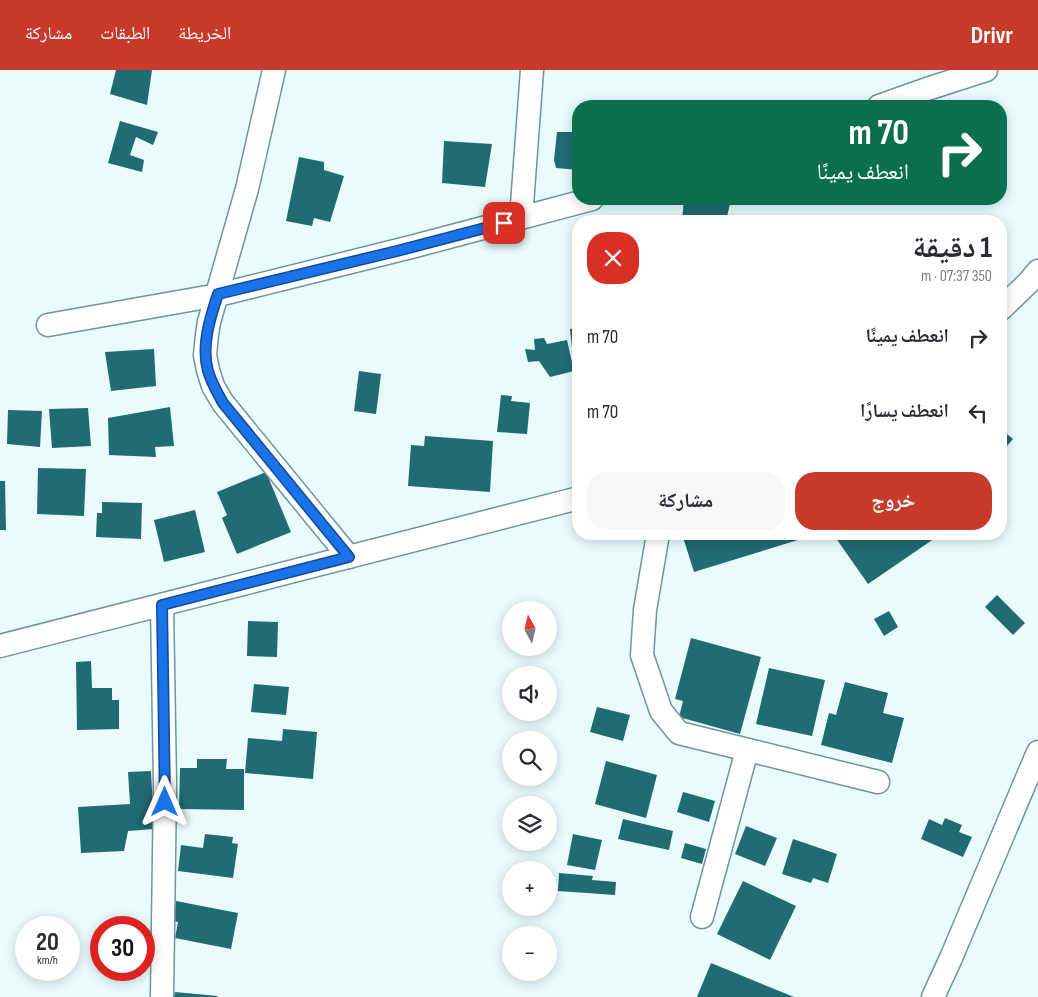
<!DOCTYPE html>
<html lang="ar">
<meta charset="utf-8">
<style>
body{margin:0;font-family:"Sofia Sans Condensed","Noto Naskh Arabic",sans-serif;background:#f7f7f7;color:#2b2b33;direction:rtl;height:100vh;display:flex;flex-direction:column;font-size:19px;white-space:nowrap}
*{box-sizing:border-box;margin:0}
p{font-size:16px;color:#7c7c81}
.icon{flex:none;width:28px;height:28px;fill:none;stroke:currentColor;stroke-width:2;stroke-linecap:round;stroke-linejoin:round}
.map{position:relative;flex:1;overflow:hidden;direction:ltr}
.drawer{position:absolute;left:572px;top:145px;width:435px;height:325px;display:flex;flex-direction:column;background:#fff;border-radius:20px;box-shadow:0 2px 12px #0003;direction:rtl}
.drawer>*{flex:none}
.top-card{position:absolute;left:572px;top:30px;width:435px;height:105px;border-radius:20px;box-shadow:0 2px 12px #0003;direction:rtl;background:#0b6e4f;color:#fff;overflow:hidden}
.needle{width:32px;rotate:352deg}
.controls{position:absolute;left:502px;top:531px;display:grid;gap:10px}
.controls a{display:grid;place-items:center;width:55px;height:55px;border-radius:50%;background:#fff;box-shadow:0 2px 12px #0003;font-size:25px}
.speed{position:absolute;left:15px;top:846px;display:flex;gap:10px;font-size:25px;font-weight:700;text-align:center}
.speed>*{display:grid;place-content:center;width:65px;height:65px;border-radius:50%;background:#fff;box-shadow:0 2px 12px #0003;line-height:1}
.speed small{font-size:12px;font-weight:400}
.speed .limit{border:8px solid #d22;background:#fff;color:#111}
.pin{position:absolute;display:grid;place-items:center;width:42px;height:42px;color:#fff;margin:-21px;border-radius:10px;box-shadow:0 2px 8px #0006}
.me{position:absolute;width:55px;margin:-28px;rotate:0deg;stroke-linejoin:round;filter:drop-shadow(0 0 4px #0008)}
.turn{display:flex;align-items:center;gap:18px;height:105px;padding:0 15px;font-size:22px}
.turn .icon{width:65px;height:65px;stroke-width:2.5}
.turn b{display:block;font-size:35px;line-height:42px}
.round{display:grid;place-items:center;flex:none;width:52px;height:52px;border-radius:20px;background:#f7f7f7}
.headline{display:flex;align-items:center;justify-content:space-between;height:85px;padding:0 15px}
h1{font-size:30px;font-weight:700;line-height:38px}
.button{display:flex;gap:10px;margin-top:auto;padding:10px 15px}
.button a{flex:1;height:58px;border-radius:20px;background:#c83b2c;color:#fff;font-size:20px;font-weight:700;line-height:58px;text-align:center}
.button a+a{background:#f7f7f7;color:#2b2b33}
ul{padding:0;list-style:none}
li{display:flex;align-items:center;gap:15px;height:75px;padding:0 15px}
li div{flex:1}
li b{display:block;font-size:19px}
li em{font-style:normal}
header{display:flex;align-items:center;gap:30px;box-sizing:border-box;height:70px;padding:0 25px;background:#c83b2c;color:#fff}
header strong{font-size:24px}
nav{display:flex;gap:28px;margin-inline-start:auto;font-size:18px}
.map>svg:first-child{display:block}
</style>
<header>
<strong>Drivr</strong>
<nav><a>الخريطة</a><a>الطبقات</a><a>مشاركة</a></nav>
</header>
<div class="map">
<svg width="1038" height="927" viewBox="0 0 1038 927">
<rect width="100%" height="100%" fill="#e9fbfd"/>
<g fill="#216b73">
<path d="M116,0H152L147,35L110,24Z"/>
<path d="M120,51L158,62L153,75L136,67L130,85L144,90L142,102L108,93Z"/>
<path d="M557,62H579V100L556,98L554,90Z"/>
<path d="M444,71L492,74L485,117L442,113Z"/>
<path d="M299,87L324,92V100L344,106L330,152L314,148L312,156L286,151Z"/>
<path d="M684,129H731L726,151H682Z"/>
<path d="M654,145L655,151H623V150Z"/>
<path d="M579,258V278H572L570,259Z"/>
<path d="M544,268L547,274L567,270L574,301L550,307L539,291L528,292L525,279L535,280L534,269Z"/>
<path d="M154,279L156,316L111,321L105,282Z"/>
<path d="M359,301L381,304L376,344L354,341Z"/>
<path d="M501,325L512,326L511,331L530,333L527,364L497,362Z"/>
<path d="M170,337L174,376L155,377L156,387L109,385L108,348Z"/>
<path d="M88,338L91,376L52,378L49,339Z"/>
<path d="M8,340L42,341L40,377L7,374Z"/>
<path d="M1001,359L1013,369L1001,383Z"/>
<path d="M425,366L493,371L490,422L408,416L411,375L424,376Z"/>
<path d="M38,398L86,399L84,446L37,444Z"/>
<path d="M266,402L291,462L237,484L222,448L227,445L217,422Z"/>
<path d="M0,411H5L6,460H0Z"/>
<path d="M102,432L142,433L141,469L96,467L97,443H102Z"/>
<path d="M195,440L205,482L164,492L154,450Z"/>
<path d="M682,464H810L811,466L694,502Z"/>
<path d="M833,464H941L868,514Z"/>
<path d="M997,525L1025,553L1013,565L985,537Z"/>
<path d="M889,541L898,557L884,566L874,549Z"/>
<path d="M248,551L278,552L277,587L247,586Z"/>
<path d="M691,568L761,587L740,664L679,647L683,631L675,629Z"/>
<path d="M91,591L92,618H112V630H119V659L77,660L76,592Z"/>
<path d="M769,598L825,610L812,666L756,654Z"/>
<path d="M845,612L888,623L883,643L904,648L892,693L821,675L829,643L836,645Z"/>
<path d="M254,614L289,617L286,645L251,642Z"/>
<path d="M597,637L630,645L623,671L590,662Z"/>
<path d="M283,659L317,662L313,709L245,703L248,668L282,671Z"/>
<path d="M197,689H227L226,699H244V740L179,739L180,698H197Z"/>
<path d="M606,691L657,705L646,748L595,734Z"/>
<path d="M151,701L154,759L128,761L124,781L81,783L78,737L130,734L128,702Z"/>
<path d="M683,722L715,731L709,752L677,742Z"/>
<path d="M945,748L962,755L959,762L972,767L963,787L921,769L929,749L942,755Z"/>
<path d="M623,749L673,761L669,780L618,769Z"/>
<path d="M746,756L777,768L765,796L735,784Z"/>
<path d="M205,764L233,767L232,773L238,774L233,808L178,801L181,775L203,778Z"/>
<path d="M573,764L602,770L595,800L567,795Z"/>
<path d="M793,769L837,784L828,813L813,808L811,813L782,804Z"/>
<path d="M685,773L706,779L702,794L681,788Z"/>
<path d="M559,803L593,806L592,810L616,812L615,825L558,821Z"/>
<path d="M743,811L796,836L770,890L717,864Z"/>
<path d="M176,831L238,843L231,879L175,868L178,852L172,851Z"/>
<path d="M711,893L794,927H697Z"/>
<path d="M175,922L218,926L217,927H174Z"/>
</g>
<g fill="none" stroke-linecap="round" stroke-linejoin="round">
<defs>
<g id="minor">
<path d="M274,0L247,119L209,252L207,265L205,285L208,300L213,316L223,333L349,487"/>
<path d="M879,36L924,20L986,0"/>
<path d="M521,148L532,0"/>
<path d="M1001,239L1029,212L1038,201"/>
<path d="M48,255L218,225L415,176L592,129"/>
<path d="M658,464L645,540L642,585L661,641L679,663L878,712"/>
<path d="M0,576L579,428"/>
<path d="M702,847L747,680"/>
<path d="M162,927L165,714L162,535"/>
<path d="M933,927L951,888L1038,682"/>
</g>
</defs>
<use href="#minor" stroke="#6b979d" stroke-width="25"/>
<use href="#minor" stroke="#fff" stroke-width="22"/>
</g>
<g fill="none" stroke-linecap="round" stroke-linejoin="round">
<defs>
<path id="route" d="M165,732L162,535L349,487L223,333C217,322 211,312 208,301C201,276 210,248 218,224L397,181L504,153"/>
</defs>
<use href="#route" stroke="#114b97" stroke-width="12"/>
<use href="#route" stroke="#1a73e8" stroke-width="9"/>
</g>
</svg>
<div class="controls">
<a><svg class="needle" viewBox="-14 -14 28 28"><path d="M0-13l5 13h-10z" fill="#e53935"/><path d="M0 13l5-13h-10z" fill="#7c7c81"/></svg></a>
<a><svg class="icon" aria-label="sound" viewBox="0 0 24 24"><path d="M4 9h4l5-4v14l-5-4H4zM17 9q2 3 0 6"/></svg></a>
<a><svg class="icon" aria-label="search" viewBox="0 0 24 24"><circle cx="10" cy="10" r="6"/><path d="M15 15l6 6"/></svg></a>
<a><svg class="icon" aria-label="layers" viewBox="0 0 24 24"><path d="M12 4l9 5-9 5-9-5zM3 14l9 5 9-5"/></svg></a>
<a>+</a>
<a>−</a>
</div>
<div class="speed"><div>20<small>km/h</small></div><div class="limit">30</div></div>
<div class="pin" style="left:504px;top:153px;background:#d93025"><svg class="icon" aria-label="arrive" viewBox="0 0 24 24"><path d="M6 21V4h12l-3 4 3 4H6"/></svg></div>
<svg class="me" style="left:165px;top:732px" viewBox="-20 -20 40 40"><path d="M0-17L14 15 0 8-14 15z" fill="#1a73e8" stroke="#fff" stroke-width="4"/></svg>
<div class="top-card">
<div class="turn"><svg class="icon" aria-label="right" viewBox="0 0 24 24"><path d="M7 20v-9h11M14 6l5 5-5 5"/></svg><div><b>70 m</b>انعطف يمينًا</div></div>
</div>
<section class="drawer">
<div class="headline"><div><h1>1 دقيقة</h1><p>350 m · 07:37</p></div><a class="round" style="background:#d93025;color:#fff"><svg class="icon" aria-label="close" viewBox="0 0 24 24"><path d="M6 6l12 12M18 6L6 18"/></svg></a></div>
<ul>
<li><svg class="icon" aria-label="right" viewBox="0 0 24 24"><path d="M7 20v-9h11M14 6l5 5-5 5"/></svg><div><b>انعطف يمينًا</b></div><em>70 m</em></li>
<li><svg class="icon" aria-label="left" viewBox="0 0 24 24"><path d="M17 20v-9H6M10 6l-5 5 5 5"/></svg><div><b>انعطف يسارًا</b></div><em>70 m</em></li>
</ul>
<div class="button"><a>خروج</a><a>مشاركة</a></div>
</section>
</div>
